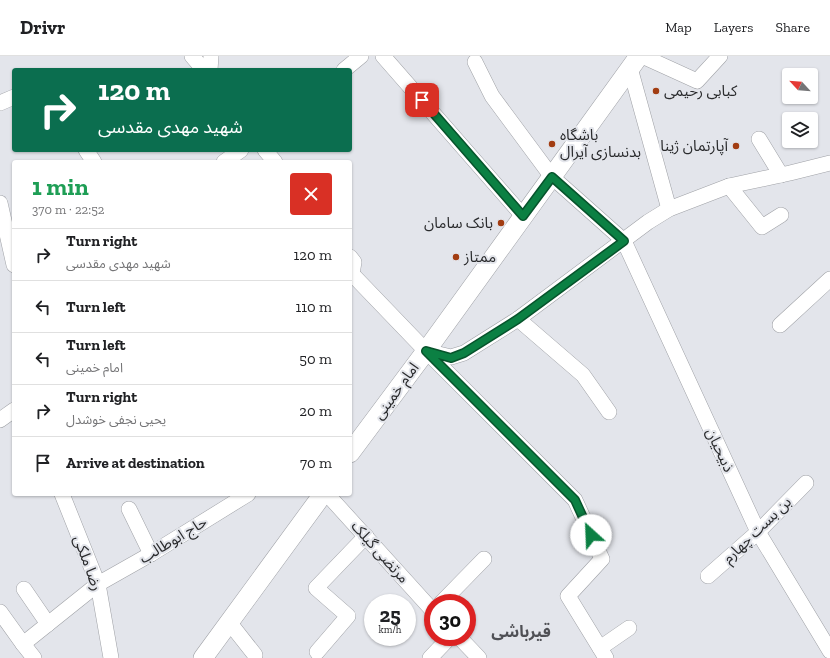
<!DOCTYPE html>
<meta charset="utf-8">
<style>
body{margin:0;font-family:"Zilla Slab","Noto Sans Arabic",serif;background:#f2f2f2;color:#202124;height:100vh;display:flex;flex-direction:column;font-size:15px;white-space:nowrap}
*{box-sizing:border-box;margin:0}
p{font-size:13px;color:#757577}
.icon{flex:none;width:22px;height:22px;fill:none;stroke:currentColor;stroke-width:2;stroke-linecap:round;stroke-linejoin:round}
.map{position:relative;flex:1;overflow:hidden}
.panel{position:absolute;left:12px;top:104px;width:340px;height:336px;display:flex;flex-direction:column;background:#fff;border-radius:4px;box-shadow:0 1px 3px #0004}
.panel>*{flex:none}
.guide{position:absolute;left:12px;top:12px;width:340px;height:84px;border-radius:4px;box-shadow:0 1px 3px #0004;background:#0b6e4f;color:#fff;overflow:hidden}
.needle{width:26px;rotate:296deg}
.tools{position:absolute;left:782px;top:12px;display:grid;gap:8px}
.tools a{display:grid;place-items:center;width:36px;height:36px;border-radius:4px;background:#fff;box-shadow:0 1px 3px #0004;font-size:20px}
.speed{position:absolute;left:364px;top:538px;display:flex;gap:8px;font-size:20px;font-weight:700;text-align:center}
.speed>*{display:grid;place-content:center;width:52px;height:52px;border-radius:50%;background:#fff;box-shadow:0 1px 3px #0004;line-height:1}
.speed small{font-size:10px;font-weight:400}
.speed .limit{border:6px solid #d22;background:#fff;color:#111}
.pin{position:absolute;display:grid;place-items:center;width:34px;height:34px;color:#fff;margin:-17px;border-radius:8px;box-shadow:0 2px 6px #0006}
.me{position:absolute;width:44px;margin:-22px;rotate:335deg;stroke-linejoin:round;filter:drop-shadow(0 0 3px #0008)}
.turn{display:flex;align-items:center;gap:14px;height:84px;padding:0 20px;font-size:18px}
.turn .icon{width:52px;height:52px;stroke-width:2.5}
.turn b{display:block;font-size:28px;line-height:34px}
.round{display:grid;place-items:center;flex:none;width:42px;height:42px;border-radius:4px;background:#f2f2f2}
.head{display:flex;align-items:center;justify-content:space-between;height:68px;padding:0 20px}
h1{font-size:24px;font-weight:700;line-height:30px;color:#1e9e55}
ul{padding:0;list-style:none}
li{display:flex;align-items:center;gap:12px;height:52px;padding:0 20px;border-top:1px solid #e0e0e0}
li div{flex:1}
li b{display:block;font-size:15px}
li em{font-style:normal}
header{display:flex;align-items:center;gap:24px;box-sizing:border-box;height:56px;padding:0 20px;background:#fff;border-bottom:1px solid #e0e0e0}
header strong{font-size:19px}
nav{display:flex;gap:22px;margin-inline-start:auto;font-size:14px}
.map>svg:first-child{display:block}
</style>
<header>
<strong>Drivr</strong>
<nav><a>Map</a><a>Layers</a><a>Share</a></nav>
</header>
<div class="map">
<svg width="830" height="602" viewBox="0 0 830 602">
<rect width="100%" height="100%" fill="#e3e5eb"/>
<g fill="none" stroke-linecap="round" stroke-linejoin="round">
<defs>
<g id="minor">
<path d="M192,0L204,14"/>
<path d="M383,0L523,160"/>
<path d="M642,0L697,25L720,0"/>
<path d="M475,6L492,40L552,121L624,185L758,476L830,595"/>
<path d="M630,12L669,153"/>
<path d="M210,14L211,0"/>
<path d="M344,14L361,0"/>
<path d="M0,47L14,41"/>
<path d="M759,83L781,119"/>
<path d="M86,94L94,106"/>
<path d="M265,94L275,106"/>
<path d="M224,106L241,94"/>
<path d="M729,130L762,171L781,159"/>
<path d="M0,147L14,209"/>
<path d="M350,201L354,206L352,218"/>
<path d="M350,219L352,218L426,295L575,444L602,503L568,540L606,602"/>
<path d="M518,263L583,319L609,356"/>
<path d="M780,269L830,223"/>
<path d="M426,295L451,301L464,297L518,263L648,166L669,153L729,130L790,117L830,107"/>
<path d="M0,364L14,354"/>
<path d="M62,438L98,528L111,602"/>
<path d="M327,438L433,555"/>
<path d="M129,453L151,498"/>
<path d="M708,520L758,476L806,427"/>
<path d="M24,533L48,568"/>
<path d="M441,547L484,503"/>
<path d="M0,556L23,588L98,528L151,498L248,438"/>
<path d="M229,566L255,599"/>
<path d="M459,581L479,602"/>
<path d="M23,588L34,602"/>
<path d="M600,592L629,572"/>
<path d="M317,596L348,560L316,532L366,480"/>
<path d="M430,602L450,581"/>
</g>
<g id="major">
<path d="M350,397L426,295L639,0"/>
<path d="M203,602L323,438"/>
</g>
</defs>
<use href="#minor" stroke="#9fa1a6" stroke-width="16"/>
<use href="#major" stroke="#9fa1a6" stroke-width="20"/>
<use href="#minor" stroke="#fff" stroke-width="15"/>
<use href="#major" stroke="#fff" stroke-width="19"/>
</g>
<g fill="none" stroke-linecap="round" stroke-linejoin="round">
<defs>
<path id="route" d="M422,44L523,160L552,121L624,185L518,263L464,297L451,302L426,295L575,444L591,479"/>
</defs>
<use href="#route" stroke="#07532c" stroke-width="10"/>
<use href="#route" stroke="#0b8043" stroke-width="7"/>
</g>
<g fill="#a23d12" stroke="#e3e5eb" stroke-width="1.5">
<circle cx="656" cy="35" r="4"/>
<circle cx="552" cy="88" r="4"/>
<circle cx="736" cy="90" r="4"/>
<circle cx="501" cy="167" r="4"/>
<circle cx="456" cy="201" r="4"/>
</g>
<g text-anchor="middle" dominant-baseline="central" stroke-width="4" stroke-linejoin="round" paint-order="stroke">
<g font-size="15" fill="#2a2b2d" stroke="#e3e5eb" text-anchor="start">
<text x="664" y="35">کبابی رحیمی</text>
<text x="560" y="79">باشگاه<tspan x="560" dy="17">بدنسازی آیرال</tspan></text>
<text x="728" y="90" text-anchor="end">آپارتمان ژینا</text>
<text x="493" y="167" text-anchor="end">بانک سامان</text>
<text x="464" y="201">ممتاز</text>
</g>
<g font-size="15" fill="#2a2b2d" stroke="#e3e5eb">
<text transform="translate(396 335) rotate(-54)">امام خمینی</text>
<text transform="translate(720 394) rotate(65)">ذبیحیان</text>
<text transform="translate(757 474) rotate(-44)">بن بست چهارم</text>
<text transform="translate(173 484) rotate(-31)">حاج ابوطالب</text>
<text transform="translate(380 496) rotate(48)">مرتضی گیلک</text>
<text transform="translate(88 507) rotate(70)">رضا ملکی</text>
</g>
<g font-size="16" font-weight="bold" fill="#4f5055" stroke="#e3e5eb">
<text x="521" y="575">قیرباشی</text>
</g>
</g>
</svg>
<div class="tools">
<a><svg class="needle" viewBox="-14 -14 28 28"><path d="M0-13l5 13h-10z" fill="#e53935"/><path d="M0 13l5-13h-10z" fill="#757577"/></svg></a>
<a><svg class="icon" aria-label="layers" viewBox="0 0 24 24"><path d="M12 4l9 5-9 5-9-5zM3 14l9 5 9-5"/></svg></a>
</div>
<div class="speed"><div>25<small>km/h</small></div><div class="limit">30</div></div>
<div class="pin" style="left:422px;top:44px;background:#d93025"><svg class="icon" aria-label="arrive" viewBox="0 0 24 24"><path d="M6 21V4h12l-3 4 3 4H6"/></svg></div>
<svg class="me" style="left:591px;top:479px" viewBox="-20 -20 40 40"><circle r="19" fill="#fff"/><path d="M0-13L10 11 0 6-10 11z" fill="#0b8043"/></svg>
<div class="guide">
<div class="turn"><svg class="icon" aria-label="right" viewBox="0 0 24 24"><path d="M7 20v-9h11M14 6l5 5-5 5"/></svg><div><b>120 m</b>شهید مهدی مقدسی</div></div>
</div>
<section class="panel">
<div class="head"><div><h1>1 min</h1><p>370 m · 22:52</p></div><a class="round" style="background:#d93025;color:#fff"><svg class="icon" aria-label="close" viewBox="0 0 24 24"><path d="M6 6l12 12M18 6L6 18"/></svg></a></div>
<ul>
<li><svg class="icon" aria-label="right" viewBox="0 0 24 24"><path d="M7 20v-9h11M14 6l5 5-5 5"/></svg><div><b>Turn right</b><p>شهید مهدی مقدسی</p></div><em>120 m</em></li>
<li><svg class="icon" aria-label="left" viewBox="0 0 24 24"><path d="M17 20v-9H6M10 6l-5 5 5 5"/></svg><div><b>Turn left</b></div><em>110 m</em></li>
<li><svg class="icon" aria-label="left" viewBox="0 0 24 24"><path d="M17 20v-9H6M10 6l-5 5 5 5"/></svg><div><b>Turn left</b><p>امام خمینی</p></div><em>50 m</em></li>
<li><svg class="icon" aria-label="right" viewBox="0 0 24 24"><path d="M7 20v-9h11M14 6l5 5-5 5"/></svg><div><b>Turn right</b><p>یحیی نجفی خوشدل</p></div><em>20 m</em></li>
<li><svg class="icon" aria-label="arrive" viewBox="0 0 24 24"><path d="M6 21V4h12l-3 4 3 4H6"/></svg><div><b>Arrive at destination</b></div><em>70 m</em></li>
</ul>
</section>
</div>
